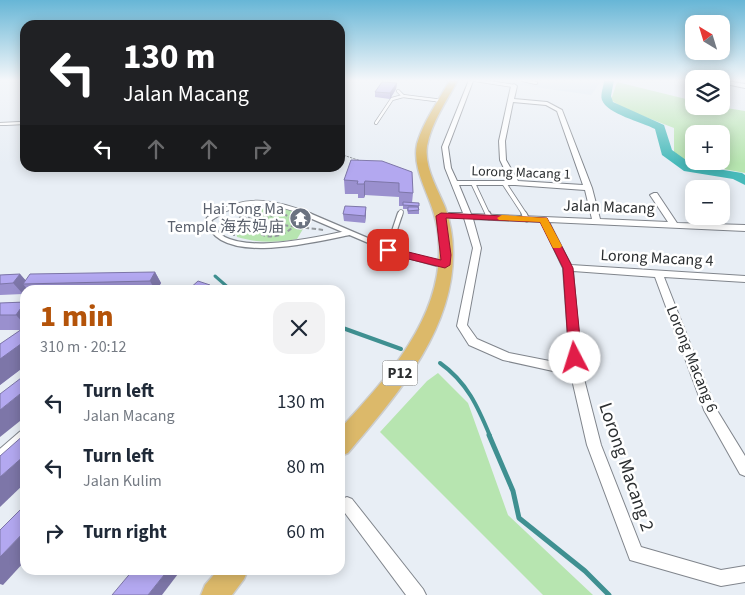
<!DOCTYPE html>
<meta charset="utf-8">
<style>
body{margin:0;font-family:"Source Sans 3","Noto Sans SC",sans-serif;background:#f2f2f3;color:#1f2937;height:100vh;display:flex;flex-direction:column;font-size:19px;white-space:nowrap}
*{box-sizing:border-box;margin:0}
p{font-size:16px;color:#747a83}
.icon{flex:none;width:28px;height:28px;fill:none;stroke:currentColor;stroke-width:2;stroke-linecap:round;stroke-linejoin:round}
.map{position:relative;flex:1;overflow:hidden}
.panel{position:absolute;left:20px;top:285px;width:325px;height:290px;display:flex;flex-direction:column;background:#fff;border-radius:15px;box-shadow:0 2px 12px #0003}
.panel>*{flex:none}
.hud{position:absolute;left:20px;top:20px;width:325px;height:152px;border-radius:15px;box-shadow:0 2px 12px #0003;background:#202124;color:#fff;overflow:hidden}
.needle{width:32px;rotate:322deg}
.controls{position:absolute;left:685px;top:15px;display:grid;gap:10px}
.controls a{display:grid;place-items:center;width:45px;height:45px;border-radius:10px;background:#fff;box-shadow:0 2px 12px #0003;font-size:25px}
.pin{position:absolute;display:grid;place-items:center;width:42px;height:42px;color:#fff;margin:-21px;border-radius:10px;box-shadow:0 2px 8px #0006}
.me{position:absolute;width:55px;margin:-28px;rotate:355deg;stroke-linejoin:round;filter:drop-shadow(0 0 4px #0008)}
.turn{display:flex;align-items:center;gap:18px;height:105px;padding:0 20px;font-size:22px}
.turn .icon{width:65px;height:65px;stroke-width:2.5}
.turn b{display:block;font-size:35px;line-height:42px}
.lanes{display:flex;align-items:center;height:48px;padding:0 20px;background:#0003;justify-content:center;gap:25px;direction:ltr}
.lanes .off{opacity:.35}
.round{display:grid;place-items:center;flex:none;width:52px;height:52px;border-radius:15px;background:#f2f2f3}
.overview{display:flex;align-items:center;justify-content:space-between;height:85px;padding:0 20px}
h1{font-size:30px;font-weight:800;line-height:38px;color:#b45309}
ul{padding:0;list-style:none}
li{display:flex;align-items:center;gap:15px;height:65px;padding:0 20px}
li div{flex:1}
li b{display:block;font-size:19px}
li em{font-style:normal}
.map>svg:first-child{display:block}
</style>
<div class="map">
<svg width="745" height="595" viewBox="0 0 745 595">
<rect width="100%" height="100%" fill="#e8eef5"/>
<path fill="#d9e5f2" d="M484,80H602L591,95Z"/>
<g fill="#b7e5b0" fill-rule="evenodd">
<path d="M617,82L694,101V106H714L745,111V173L686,162L674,153V128L625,109L611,100ZM694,134H721V161H694Z"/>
<path d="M273,206L294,211L309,219L297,239C277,243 258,243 237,237L236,227L256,225L259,220L247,214L261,207Z"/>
<path d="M438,373L468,403L508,515L593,595H543L380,432L427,381Z"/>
</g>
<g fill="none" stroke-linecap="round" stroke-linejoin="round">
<path stroke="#3f9091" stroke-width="3" d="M215,276L231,290"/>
<g stroke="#3f9091" stroke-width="4">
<path d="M340,327L401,349"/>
<path d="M440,363C467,382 478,407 490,436"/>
</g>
<path stroke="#3f9091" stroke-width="5" d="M489,435L513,491L519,518L585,571L609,595"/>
<path fill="#47baba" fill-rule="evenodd" d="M604,80H614L611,96L613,102L664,125L672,150L693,165L742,173L745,175V185L733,179L684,171L662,155L655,129C642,122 607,114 602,100C600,94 604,86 604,80Z"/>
<defs>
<g id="lane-far4">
<path d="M475,80L514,86"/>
<path d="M523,80L536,83"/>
<path d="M398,91L403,96L443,101"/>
<path d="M376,123L392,99L403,96"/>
<path d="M0,124L25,123"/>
</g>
<g id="lane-far3">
<path d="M473,183L488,215"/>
<path d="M504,183L525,215"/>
<path d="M215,215C247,195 277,202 310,215"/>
<path d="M400,215L401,212"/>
</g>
<g id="lane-far2">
<path d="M217,214L209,219C216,265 319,239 348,233"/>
<path d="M306,214L395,252L443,265"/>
<path d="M488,214L489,217"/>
<path d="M524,214L527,219"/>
<path d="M388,250L400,214"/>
</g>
<path id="lane-far1" d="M20,436L25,432"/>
<path id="lane" d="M0,454L22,435"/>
<g id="street">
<path d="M469,80L473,81L448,147L451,168L457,181H510L500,160L499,141L511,86L514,84L517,86L514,99L547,102L562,110L592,188L600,219L668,222L650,195L654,193H657L677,223L745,225V231L549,222L571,265L745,276V282L664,277L715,407L745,456V476L740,474L704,410L655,277L573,271L582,371L601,445L641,547L721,570L745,566V582L721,586L630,560L587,445L571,375L503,360L469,345L457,326L473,248L464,218L441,217L437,215L441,213H463L445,168L442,147ZM513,102L546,105L557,111L583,185L518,181L506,160L505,141ZM459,185H515L585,190L592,219L471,214ZM473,219L541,222L563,268L570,365L509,353L477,339L467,325L481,248Z"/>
<path d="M721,80L745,84V88L721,83Z"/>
<path d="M347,497L352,499L423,589L426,595H406L342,509L340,505L342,499Z"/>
</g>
<g id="primary">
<path d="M450,80H458C447,100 431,123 427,146C424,167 437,188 445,207C450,221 453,237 453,252C454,331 396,396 348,453L340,456V429C386,379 441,320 439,247C439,236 437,224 434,214C428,192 412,168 417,144C423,122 439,100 450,80Z"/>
<path d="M218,570H248L244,579L232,595H201L205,585Z"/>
</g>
</defs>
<use href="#lane-far4" stroke="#80858c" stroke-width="4"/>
<use href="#lane-far3" stroke="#80858c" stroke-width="5.5"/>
<use href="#lane-far2" stroke="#80858c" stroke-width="7"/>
<use href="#lane-far1" stroke="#80858c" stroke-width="8"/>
<use href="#lane" stroke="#80858c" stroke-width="10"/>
<use href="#street" stroke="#80858c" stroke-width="2"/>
<use href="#primary" stroke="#cccdcd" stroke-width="3"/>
<g stroke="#94999e" stroke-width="1" stroke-dasharray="2.5 1" stroke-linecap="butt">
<path d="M340,154L361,161"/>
<path d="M243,214L245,215"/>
<path d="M240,215L249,211"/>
<path d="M272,215H286"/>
</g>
<g stroke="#94999e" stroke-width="2" stroke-dasharray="4.5 2.5" stroke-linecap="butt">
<path d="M276,214L286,215L293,220V227C283,237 264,241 255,229L256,222Z"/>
<circle cx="244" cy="221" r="3"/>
<path d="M256,222L324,230"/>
<path d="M233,225L256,222L243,214"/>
<path d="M234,236L233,224L243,214"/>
</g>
<use href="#lane-far4" stroke="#fff" stroke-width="2.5"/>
<use href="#lane-far3" stroke="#fff" stroke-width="4"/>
<use href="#lane-far2" stroke="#fff" stroke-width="4.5"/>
<use href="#lane-far1" stroke="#fff" stroke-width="5.5"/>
<use href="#lane" stroke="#fff" stroke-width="8"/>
<use href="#street" fill="#fff" fill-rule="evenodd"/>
<use href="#primary" fill="#dcb96a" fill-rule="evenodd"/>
</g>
<g fill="#9a90ce">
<path d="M397,83L396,89L390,99L375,97V92Z"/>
<path d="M382,161L413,193L412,203H419V214H408L407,209H403V206H399V197L365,195L364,198H358V194H345L344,180Z"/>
<path d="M366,207V214L365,223L344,221L343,214Z"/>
<path d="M155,272L161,283L157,290H28L27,289L23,294L0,295V275L20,274L25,280Z"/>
<path d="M25,302V366L0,385V344L21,330H0V303Z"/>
</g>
<g fill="#7d76a8">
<path d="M397,83L396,89L390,99V93Z"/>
<path d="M365,181V195L364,198V184Z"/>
<path d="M366,207V214L365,223V216Z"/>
<path d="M155,272L161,283L157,290H155L150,281Z"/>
<path d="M20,274L28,283L23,284L27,289L25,290L23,294L13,283Z"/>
<path d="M210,285L211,290H204Z"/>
<path d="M25,303V325L16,315Z"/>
<path d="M25,341V366L0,385V359Z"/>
<path d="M25,390V417L0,437V410Z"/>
<path d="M25,455V483L0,507V477Z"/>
<path d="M25,531V561L3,585L0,584V557Z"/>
<path d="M168,570H181L162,595H148Z"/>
</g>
<g fill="#b3a8f0" stroke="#7d76a8">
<path d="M382,82L397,83L390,93L375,92Z"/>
<path d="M351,160L382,161L412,172L413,193L399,192V183L365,181L364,184H357L358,181L344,180Z"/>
<path d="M403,202L419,203V206L403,205Z"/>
<path d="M345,206L366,207L365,216L343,214Z"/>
<path d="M408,207H418L419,210L408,211Z"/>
<path d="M155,272L150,281L23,284L30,274Z"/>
<path d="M20,274L13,283L0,284V275Z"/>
<path d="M198,281L210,285L204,290H188Z"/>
<path d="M25,302L16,315H0V303Z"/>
<path d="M25,327V341L0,359V344Z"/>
<path d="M25,375V390L0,410V394Z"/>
<path d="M25,434V455L0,477V456Z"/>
<path d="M25,505V531L0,557V530Z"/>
<path d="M133,570H168L148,595H112Z"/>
</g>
<linearGradient id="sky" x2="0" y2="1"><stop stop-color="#67b6d6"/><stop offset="0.49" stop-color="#f5f7fa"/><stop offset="1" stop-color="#f5f7fa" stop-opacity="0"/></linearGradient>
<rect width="745" height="164" fill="url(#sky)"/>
<path fill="#e11d48" stroke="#92132f" d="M441,213L547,218L573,268L582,358L580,362L575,363L571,362L569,358L563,268L540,222L446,218L451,255L450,265L445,268L384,253L383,250L388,247L441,260L436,216Z"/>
<path fill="#f59e0b" d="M502,215L547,218L562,246L560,248H553L540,222L499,220L497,218Z"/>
<defs>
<symbol id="temple-disc" viewBox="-11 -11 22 22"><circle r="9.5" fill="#6b7280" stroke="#fff"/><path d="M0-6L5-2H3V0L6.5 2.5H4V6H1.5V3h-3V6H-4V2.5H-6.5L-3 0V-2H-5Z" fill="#fff"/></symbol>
</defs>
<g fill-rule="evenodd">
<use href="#temple-disc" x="288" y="206" width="25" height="25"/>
</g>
<g text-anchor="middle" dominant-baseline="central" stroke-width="5" stroke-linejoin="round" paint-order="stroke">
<g font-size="14" fill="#2b2e30" stroke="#fff">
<text transform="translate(521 173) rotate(2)">Lorong Macang 1</text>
</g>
<rect fill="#fff" stroke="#6b6d6e" stroke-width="1" x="382.5" y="360.5" width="35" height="25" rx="4"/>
<g font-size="15" font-weight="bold" fill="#2b2e30">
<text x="400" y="373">P12</text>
</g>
<g font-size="16" fill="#2b2e30" stroke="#fff">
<text transform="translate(609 207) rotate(2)">Jalan Macang</text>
<text transform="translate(657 258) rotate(3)">Lorong Macang 4</text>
<text transform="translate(692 359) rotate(68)">Lorong Macang 6</text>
</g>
<g font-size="16" fill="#5b616d" stroke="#fff" text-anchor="end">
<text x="284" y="209">Hai Tong Ma<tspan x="284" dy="18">Temple 海东妈庙</tspan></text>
</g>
<g font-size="19" fill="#2b2e30" stroke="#fff">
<text transform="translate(626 467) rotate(71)">Lorong Macang 2</text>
</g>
</g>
</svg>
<div class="controls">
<a><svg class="needle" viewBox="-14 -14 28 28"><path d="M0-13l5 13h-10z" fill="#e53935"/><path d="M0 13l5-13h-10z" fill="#747a83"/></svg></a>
<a><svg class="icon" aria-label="layers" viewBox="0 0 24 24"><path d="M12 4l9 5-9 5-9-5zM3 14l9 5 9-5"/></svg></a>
<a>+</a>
<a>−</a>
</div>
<div class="pin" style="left:388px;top:250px;background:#d93025"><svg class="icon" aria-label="arrive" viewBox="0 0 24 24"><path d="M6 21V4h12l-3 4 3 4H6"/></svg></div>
<svg class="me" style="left:575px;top:358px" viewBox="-20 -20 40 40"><circle r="19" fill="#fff"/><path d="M0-13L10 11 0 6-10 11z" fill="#e11d48"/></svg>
<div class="hud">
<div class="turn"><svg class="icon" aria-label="left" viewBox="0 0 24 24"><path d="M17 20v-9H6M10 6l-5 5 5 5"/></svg><div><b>130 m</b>Jalan Macang</div></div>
<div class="lanes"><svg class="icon" aria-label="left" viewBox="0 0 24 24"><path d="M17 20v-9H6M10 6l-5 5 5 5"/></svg><svg class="icon off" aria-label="ahead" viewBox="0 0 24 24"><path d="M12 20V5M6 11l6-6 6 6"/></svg><svg class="icon off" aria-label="ahead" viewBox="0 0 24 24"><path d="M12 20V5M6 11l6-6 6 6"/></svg><svg class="icon off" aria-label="right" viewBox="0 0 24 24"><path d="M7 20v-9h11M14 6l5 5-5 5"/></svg></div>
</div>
<section class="panel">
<div class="overview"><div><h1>1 min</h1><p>310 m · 20:12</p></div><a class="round"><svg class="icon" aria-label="close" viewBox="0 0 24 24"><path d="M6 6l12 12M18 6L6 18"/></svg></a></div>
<ul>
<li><svg class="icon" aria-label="left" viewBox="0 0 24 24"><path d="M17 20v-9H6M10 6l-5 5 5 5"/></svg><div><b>Turn left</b><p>Jalan Macang</p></div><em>130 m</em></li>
<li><svg class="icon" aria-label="left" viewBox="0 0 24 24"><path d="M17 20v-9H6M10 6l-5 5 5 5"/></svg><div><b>Turn left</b><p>Jalan Kulim</p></div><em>80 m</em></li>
<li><svg class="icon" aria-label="right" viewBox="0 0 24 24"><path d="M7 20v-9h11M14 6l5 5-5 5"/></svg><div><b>Turn right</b></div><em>60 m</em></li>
</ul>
</section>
</div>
